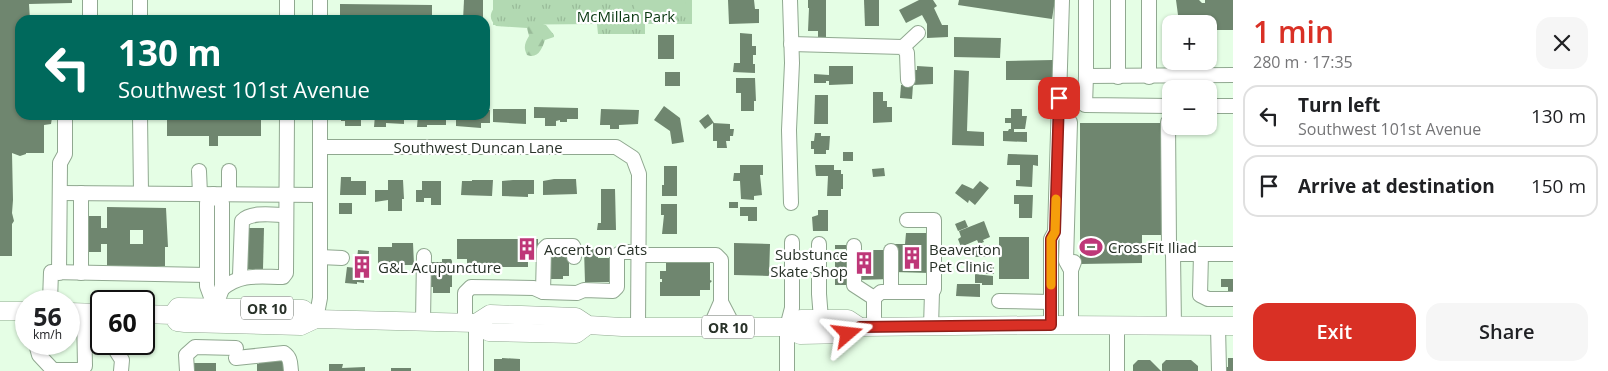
<!DOCTYPE html>
<meta charset="utf-8">
<style>
body{margin:0;font-family:"Open Sans",sans-serif;background:#f6f6f6;color:#202124;height:100vh;display:flex;flex-direction:column;font-size:19px;white-space:nowrap}
*{box-sizing:border-box;margin:0}
p{font-size:16px;color:#757577}
.icon{flex:none;width:28px;height:28px;fill:none;stroke:currentColor;stroke-width:2;stroke-linecap:round;stroke-linejoin:round}
.map{position:relative;flex:1;overflow:hidden}
.side{display:flex;flex-direction:column;background:#fff;width:375px}
.side>*{flex:none}
.top-card{position:absolute;left:15px;top:15px;width:475px;height:105px;border-radius:15px;box-shadow:0 1px 4px #0004;background:#00695c;color:#fff;overflow:hidden}
.fabs{position:absolute;left:1162px;top:15px;display:grid;gap:10px}
.fabs a{display:grid;place-items:center;width:55px;height:55px;border-radius:10px;background:#fff;box-shadow:0 1px 4px #0004;font-size:25px}
.speed{position:absolute;left:15px;top:290px;display:flex;gap:10px;font-size:25px;font-weight:700;text-align:center}
.speed>*{display:grid;place-content:center;width:65px;height:65px;border-radius:50%;background:#fff;box-shadow:0 1px 4px #0004;line-height:1}
.speed small{font-size:12px;font-weight:400}
.speed .limit{border:2px solid #111;border-radius:8px;background:#fff;color:#111}
.pin{position:absolute;display:grid;place-items:center;width:42px;height:42px;color:#fff;margin:-21px;border-radius:10px;box-shadow:0 2px 8px #0006}
.me{position:absolute;width:55px;margin:-28px;rotate:73deg;stroke-linejoin:round;filter:drop-shadow(0 0 4px #0008)}
.turn{display:flex;align-items:center;gap:18px;height:105px;padding:0 20px;font-size:22px}
.turn .icon{width:65px;height:65px;stroke-width:2.5}
.turn b{display:block;font-size:35px;line-height:42px}
.round{display:grid;place-items:center;flex:none;width:52px;height:52px;border-radius:15px;background:#f6f6f6}
.head{display:flex;align-items:center;justify-content:space-between;height:85px;padding:0 20px}
h1{font-size:30px;font-weight:600;line-height:38px;color:#d93025}
.primary-button{display:flex;gap:10px;margin-top:auto;padding:10px 20px}
.primary-button a{flex:1;height:58px;border-radius:15px;background:#d93025;color:#fff;font-size:20px;font-weight:600;line-height:58px;text-align:center}
.primary-button a+a{background:#f6f6f6;color:#202124}
ul{padding:0;list-style:none}
li{display:flex;align-items:center;gap:15px;height:62px;margin:0 10px 8px;padding:0 10px;border:2px solid #e0e0e0;border-radius:15px}
li div{flex:1}
li b{display:block;font-size:19px}
li em{font-style:normal}
main{display:flex;flex:1;min-height:0}
.map>svg:first-child{display:block}
</style>
<main>
<div class="map">
<svg width="1233" height="371" viewBox="0 0 1233 371">
<defs>
<pattern id="forest-firs" width="22" height="20" patternUnits="userSpaceOnUse" patternTransform="scale(1.25)"><rect width="22" height="20" fill="#b2d9b2"/><path d="M5 1l3.5 6h-7zM16 11l3.5 6h-7z" fill="#9b9"/></pattern>
<pattern id="park-tufts" width="24" height="20" patternUnits="userSpaceOnUse" patternTransform="scale(1.25)"><rect width="24" height="20" fill="#b2d9b2"/><path d="M3 7l-1-3M5 7V3M7 7l1-3M15 17l-1-3M17 17v-4M19 17l1-3" fill="none" stroke="#9b9"/></pattern>
</defs>
<rect width="100%" height="100%" fill="#e5fee5"/>
<path fill="url(#forest-firs)" d="M494,8L546,25L554,35V37L545,40C542,49 538,59 527,55C523,47 525,43 529,36L527,28L496,26C490,20 489,15 494,8Z"/>
<path fill="url(#park-tufts)" d="M493,0H692V24H645V34H598L597,24L493,25Z"/>
<path fill="#b2d9b2" d="M635,0H686L685,16L635,14Z"/>
<g fill="#6f866f" fill-rule="evenodd">
<path d="M0,0H72V3L29,4L30,20H20V115H51L52,118L51,124L44,125V153H26V154L20,156L12,153L13,200L12,213L14,221L12,224V256H0Z"/>
<path d="M464,0H483V20H463Z"/>
<path d="M728,0H754L755,9H759V23L729,24Z"/>
<path d="M808,0H826V38H818V31H808L809,8H808Z"/>
<path d="M864,0H879V26H865Z"/>
<path d="M919,0H933L937,6L934,8L942,25H948V37L927,38V24L922,15L906,23L899,10Z"/>
<path d="M959,0H1055L1052,19L958,5Z"/>
<path d="M1176,0H1199L1202,3H1205V0H1233V30H1215V27H1209V24H1176V16L1178,15Z"/>
<path d="M340,4L432,5V20H340Z"/>
<path d="M740,33L752,34V46H756V55H753V64H755V73L733,72L734,63H740Z"/>
<rect x="658" y="35" width="16" height="24"/>
<path d="M954,37L1001,38L1000,58L954,57Z"/>
<path d="M1053,60V80H1006V61Z"/>
<path d="M829,66H853V84L829,85V81H826V83H814V74L829,75Z"/>
<path d="M917,66L933,67V84L913,85V70H917Z"/>
<path d="M954,70L969,71L967,131L984,132V146L952,145Z"/>
<rect x="665" y="72" width="15" height="14"/>
<path d="M736,78H755L756,101H754V111H741V93H736Z"/>
<path d="M901,85H913L912,99L900,98Z"/>
<path d="M873,92H883V101H887V107H892V122L873,123Z"/>
<path d="M815,95H828V124H814Z"/>
<path d="M664,106L680,118L684,142L672,144L670,131L654,120Z"/>
<path d="M534,107L578,108V119H567V122H560V120L556,121V126H545V118H534Z"/>
<path d="M493,109H526V124L493,122Z"/>
<path d="M601,109L639,110L638,124L619,125V129H610V125H600Z"/>
<path d="M1011,109H1022V116H1027L1025,129H1014V132H1027V142L1003,141V131H1008L1009,129H1011V123H1005V118H1011Z"/>
<path d="M485,110H490V123H481V128L456,126V115H485Z"/>
<path d="M708,114L714,123H713L730,124V129H734L733,136H730V141H726L727,148H717V141H713V123L705,129L699,121Z"/>
<path d="M167,115H261V136H218V146H209V136H167Z"/>
<path d="M341,115H361V126H345V121H341Z"/>
<path d="M375,115H404V124L386,123V127H374Z"/>
<path d="M418,115H446V125H427V127H417Z"/>
<path d="M1080,123H1161L1162,235H1142V263L1080,264Z"/>
<path d="M815,133H821V136H830L829,150H826V154H814V149H811V141H814Z"/>
<rect x="843" y="152" width="10" height="9"/>
<path d="M1008,154L1038,155V166L1033,165L1032,187L1016,186V180H1020V165H1007Z"/>
<path d="M740,165H763V175H760L762,195L754,196V200L741,199L740,181H733L734,173H740Z"/>
<path d="M815,165H834V170H841V174H843V189H841V196H827L828,176H816Z"/>
<path d="M664,166H677V196H662V185H664Z"/>
<path d="M884,168L885,176L873,177L872,169Z"/>
<path d="M341,177H351V181H366V195H340Z"/>
<path d="M554,179H576L577,194L543,195V181Z"/>
<path d="M388,180H403L404,199H402V211H388V200L375,202V190H388Z"/>
<path d="M472,180H493L492,196L461,195L462,181H472Z"/>
<path d="M513,180H534V194H528V197L502,196V181Z"/>
<path d="M422,181H441V205H431V198H424V202H416V190H422Z"/>
<path d="M980,181L989,188L975,205L969,200L968,203L955,193L962,184L973,189Z"/>
<path d="M601,189H615L616,230H597L598,223H601Z"/>
<path d="M1014,195H1033L1032,218H1019V204H1014Z"/>
<rect x="729" y="202" width="9" height="6"/>
<rect x="339" y="203" width="13" height="11"/>
<path d="M661,204H677V234H662L664,215H661Z"/>
<path d="M107,207L166,208L168,247H165V266H107V244H101V252H83L87,216H101V228H107ZM130,230H143V244H130Z"/>
<path d="M740,207H757V221H748V216H740Z"/>
<path d="M818,210H828V231H813L812,217L818,215Z"/>
<path d="M965,220L968,227L958,231L955,224Z"/>
<path d="M984,221L990,237L983,240L984,242L979,244L977,240L961,247L958,239L961,237L959,231Z"/>
<path d="M245,228H264L263,269H244Z"/>
<path d="M906,233H929L930,273L894,272V244H905Z"/>
<rect x="999" y="237" width="30" height="42"/>
<path d="M457,239H538V258H528V267H467V259H457Z"/>
<path d="M392,243H413L414,265H395V262H390V265H378V247H392Z"/>
<path d="M734,243L770,244L769,276L734,275Z"/>
<rect x="835" y="245" width="11" height="4"/>
<path d="M979,245H990V257H975V246Z"/>
<path d="M584,249H598V258H609V282H585Z"/>
<path d="M358,250L369,251L366,278H364V283L357,282V284L345,283L347,267L356,268Z"/>
<path d="M859,250H888L891,279L857,280Z"/>
<rect x="835" y="251" width="12" height="34"/>
<path d="M556,252H559V255H569V276H563V279H550V254H556Z"/>
<path d="M442,259H451L452,261V287H450V293H433V287H431V281H430V262H442Z"/>
<path d="M666,263H710V280L712,281L710,283V290H700V296H660V282H662V279H660V271H666Z"/>
<path d="M983,266L994,267V274H983Z"/>
<path d="M975,274L993,276V285H982V283H975Z"/>
<path d="M1221,279H1233V294H1228V287H1221Z"/>
<path d="M957,284H980V297L956,296Z"/>
<path d="M502,358L520,359V371H494V359H502Z"/>
<path d="M1228,358H1233V371H1226V367H1228Z"/>
<path d="M1138,360H1150L1161,371H1133V365Z"/>
<path d="M1166,360H1191L1198,366V371H1162V364Z"/>
<path d="M259,361H285L287,371H257V364H259Z"/>
<rect x="191" y="363" width="25" height="8"/>
<path d="M329,364H343L342,368L365,367V371H329Z"/>
<rect x="391" y="368" width="20" height="3"/>
</g>
<g fill="none" stroke-linecap="round" stroke-linejoin="round">
<defs>
<g id="minor">
<path d="M90,0V20"/>
<path d="M140,0V20"/>
<path d="M790,0L792,63L789,130L791,203"/>
<path d="M1086,0V76L1233,75"/>
<path d="M287,20V0"/>
<path d="M320,20V0"/>
<path d="M791,44L903,47L907,53L908,80"/>
<path d="M903,47L918,33"/>
<path d="M1178,75V89"/>
<path d="M1086,76L1085,105L1171,106"/>
<path d="M1118,77V0"/>
<path d="M1149,77V0"/>
<path d="M1209,106H1233"/>
<path d="M140,115L141,193"/>
<path d="M1070,122L1066,261L1071,270"/>
<path d="M1168,122L1169,245L1173,254L1174,326"/>
<path d="M320,147H616L633,158L639,174L638,327"/>
<path d="M199,171L200,194"/>
<path d="M229,171V194"/>
<path d="M60,193L320,195"/>
<path d="M213,194L222,203V289L215,308L207,286V203Z"/>
<path d="M907,220H934V289L932,292"/>
<path d="M819,244V294L821,319"/>
<path d="M854,246V285L874,298"/>
<path d="M891,251V292"/>
<path d="M1173,254H1233"/>
<path d="M1201,254L1200,295L1208,299H1233"/>
<path d="M638,255H716L721,260V302L710,327"/>
<path d="M320,257L342,258"/>
<path d="M792,265H819"/>
<path d="M59,273L60,163L65,154V115"/>
<path d="M81,273V193"/>
<path d="M240,275L242,221C251,211 274,215 286,215"/>
<path d="M222,289C241,273 259,277 283,277L286,273L287,115"/>
<path d="M543,292L544,249L547,246H573L574,248V257"/>
<path d="M874,298L881,292H932L931,327"/>
<path d="M874,298V327"/>
<path d="M50,301L51,272L207,275"/>
<path d="M999,301L1051,302"/>
<path d="M721,302L734,327"/>
<path d="M316,319L320,298V115"/>
<path d="M423,322L424,256"/>
<path d="M465,323V293L471,287L534,288L543,292L577,293L584,290L613,291L617,287V255L622,252H638"/>
<path d="M1051,325V239L1055,232L1062,0"/>
<path d="M1071,325V270L1074,262"/>
<path d="M1117,326V371"/>
<path d="M1218,326L1219,371"/>
<path d="M36,344L39,355L54,371"/>
<path d="M115,344V349L122,360L121,371"/>
<path d="M236,358L284,353C291,358 290,363 291,371"/>
<path d="M53,370H81L85,366L84,313"/>
<path d="M187,371L186,355L195,347L236,348"/>
<path d="M476,371V323"/>
<path d="M787,371V327L792,308V242"/>
</g>
<g id="major">
<path d="M0,311H26"/>
<path d="M69,312L101,313"/>
<path d="M144,314L172,315L177,322L185,323L301,326L316,319L476,323L489,332L576,334L588,325"/>
<path d="M172,315L178,307L303,309L316,319"/>
<path d="M476,323L490,314L576,317L588,325L622,327H787L801,319H848L860,327"/>
<path d="M787,327L800,335L848,334L860,327H865L1051,325L1233,326"/>
</g>
</defs>
<use href="#minor" stroke="#90a890" stroke-width="16"/>
<use href="#major" stroke="#90a890" stroke-width="19"/>
<use href="#minor" stroke="#fff" stroke-width="14"/>
<use href="#major" stroke="#fff" stroke-width="18"/>
</g>
<g fill="none" stroke-linecap="round" stroke-linejoin="round">
<defs>
<path id="route" d="M848,334L860,327L1051,325V239L1055,232L1059,98"/>
</defs>
<use href="#route" stroke="#8d1f18" stroke-width="12"/>
<use href="#route" stroke="#d93025" stroke-width="9"/>
<path stroke="#f59e0b" stroke-width="9" d="M1051,285V239L1055,232L1056,199"/>
</g>
<defs>
<symbol id="stadium-bare" viewBox="-9 -9 18 18"><path d="M0-5a6.5 5 0 1 0 0 10a6.5 5 0 1 0 0-10ZM-3.5-1.8h7v3.6h-7Z" fill="#be3778" stroke="#fff" stroke-width="2.5" paint-order="stroke"/></symbol>
<symbol id="building-bare" viewBox="-9 -9 18 18"><path d="M-4-6H4V6H1V3H-1V6H-4ZM-2.5-4.3h1.7v1.8h-1.7ZM.8-4.3h1.7v1.8H.8ZM-2.5-1h1.7V.8h-1.7ZM.8-1h1.7V.8H.8Z" fill="#be3778" stroke="#fff" stroke-width="2.5" paint-order="stroke"/></symbol>
</defs>
<g fill-rule="evenodd">
<use href="#stadium-bare" x="1075" y="231" width="32" height="32"/>
<use href="#building-bare" x="511" y="233" width="32" height="32"/>
<use href="#building-bare" x="896" y="242" width="32" height="32"/>
<use href="#building-bare" x="848" y="247" width="32" height="32"/>
<use href="#building-bare" x="346" y="251" width="32" height="32"/>
</g>
<g text-anchor="middle" dominant-baseline="central" stroke-width="4.5" stroke-linejoin="round" paint-order="stroke">
<g fill="#fff" stroke="#697069" stroke-width="1">
<rect x="241" y="296.5" width="52" height="23" rx="4"/>
<rect x="702" y="315.5" width="52" height="23" rx="4"/>
</g>
<g font-size="14" font-weight="bold" fill="#293229">
<text x="267" y="308">OR 10</text>
<text x="728" y="327">OR 10</text>
</g>
<g font-size="15" fill="#093710" stroke="#fff">
<text x="626" y="16">McMillan Park</text>
</g>
<g font-size="15" fill="#293229" stroke="#fff">
<text x="478" y="147">Southwest Duncan Lane</text>
</g>
<g font-size="15" fill="#293229" stroke="#fff" text-anchor="start">
<text x="1108" y="247">CrossFit Iliad</text>
<text x="544" y="249">Accent on Cats</text>
<text x="929" y="249">Beaverton<tspan x="929" dy="17">Pet Clinic</tspan></text>
<text x="848" y="254" text-anchor="end">Substunce<tspan x="848" dy="17">Skate Shop</tspan></text>
<text x="378" y="267">G&amp;L Acupuncture</text>
</g>
</g>
</svg>
<div class="fabs">
<a>+</a>
<a>−</a>
</div>
<div class="speed"><div>56<small>km/h</small></div><div class="limit">60</div></div>
<div class="pin" style="left:1059px;top:98px;background:#d93025"><svg class="icon" aria-label="arrive" viewBox="0 0 24 24"><path d="M6 21V4h12l-3 4 3 4H6"/></svg></div>
<svg class="me" style="left:848px;top:334px" viewBox="-20 -20 40 40"><path d="M0-17L14 15 0 8-14 15z" fill="#d93025" stroke="#fff" stroke-width="4"/></svg>
<div class="top-card">
<div class="turn"><svg class="icon" aria-label="left" viewBox="0 0 24 24"><path d="M17 20v-9H6M10 6l-5 5 5 5"/></svg><div><b>130 m</b>Southwest 101st Avenue</div></div>
</div>
</div>
<section class="side">
<div class="head"><div><h1>1 min</h1><p>280 m · 17:35</p></div><a class="round"><svg class="icon" aria-label="close" viewBox="0 0 24 24"><path d="M6 6l12 12M18 6L6 18"/></svg></a></div>
<ul>
<li><svg class="icon" aria-label="left" viewBox="0 0 24 24"><path d="M17 20v-9H6M10 6l-5 5 5 5"/></svg><div><b>Turn left</b><p>Southwest 101st Avenue</p></div><em>130 m</em></li>
<li><svg class="icon" aria-label="arrive" viewBox="0 0 24 24"><path d="M6 21V4h12l-3 4 3 4H6"/></svg><div><b>Arrive at destination</b></div><em>150 m</em></li>
</ul>
<div class="primary-button"><a>Exit</a><a>Share</a></div>
</section>
</main>
